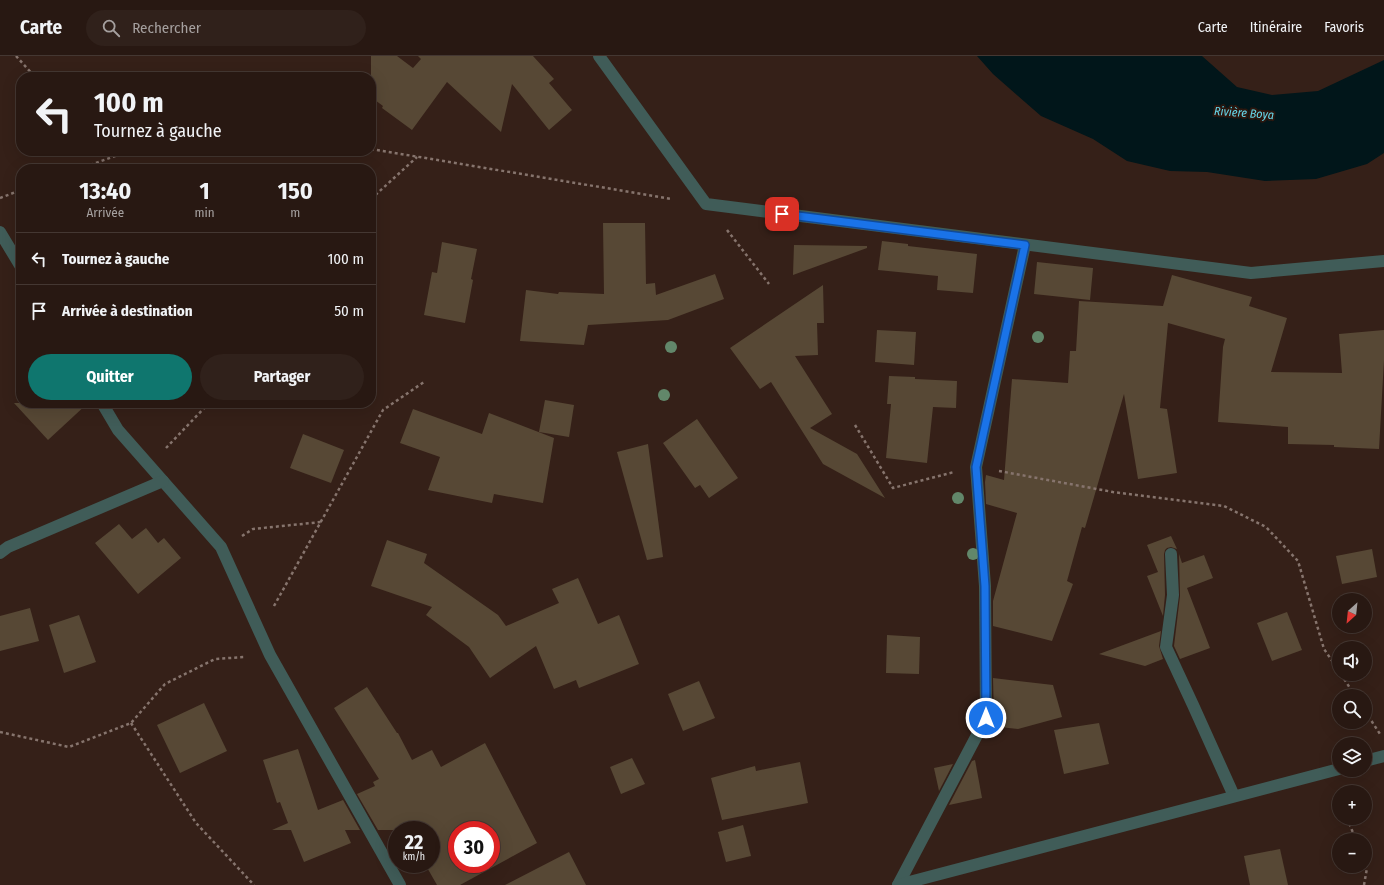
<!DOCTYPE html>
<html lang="fr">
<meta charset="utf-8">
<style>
body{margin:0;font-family:"Fira Sans Condensed",sans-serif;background:#30211b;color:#f1f3f6;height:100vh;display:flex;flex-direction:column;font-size:15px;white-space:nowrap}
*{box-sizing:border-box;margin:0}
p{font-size:13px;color:#a5a09f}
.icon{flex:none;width:22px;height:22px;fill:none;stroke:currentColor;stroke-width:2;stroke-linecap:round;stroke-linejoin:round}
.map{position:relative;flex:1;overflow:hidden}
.side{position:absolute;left:16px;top:108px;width:360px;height:244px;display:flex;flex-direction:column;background:#281812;border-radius:16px;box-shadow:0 4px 16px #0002,0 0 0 1px #443732}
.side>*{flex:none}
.hud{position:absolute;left:16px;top:16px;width:360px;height:84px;border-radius:16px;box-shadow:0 4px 16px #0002,0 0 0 1px #443732;background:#281812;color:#f1f3f6;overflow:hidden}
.needle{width:26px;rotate:207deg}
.controls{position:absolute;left:1332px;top:537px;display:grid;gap:8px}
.controls a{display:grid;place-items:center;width:40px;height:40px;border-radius:50%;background:#281812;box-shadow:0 4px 16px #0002,0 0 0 1px #443732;font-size:20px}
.speed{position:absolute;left:388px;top:765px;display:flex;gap:8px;font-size:20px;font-weight:700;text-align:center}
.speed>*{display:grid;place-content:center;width:52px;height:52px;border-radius:50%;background:#281812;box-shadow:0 4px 16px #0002,0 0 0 1px #443732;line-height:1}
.speed small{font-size:10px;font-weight:400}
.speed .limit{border:6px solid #d22;background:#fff;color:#111}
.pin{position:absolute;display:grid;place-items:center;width:34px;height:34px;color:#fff;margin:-17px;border-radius:8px;box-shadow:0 2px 6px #0006}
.me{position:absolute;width:44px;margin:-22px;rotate:0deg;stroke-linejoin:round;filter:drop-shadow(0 0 3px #0008)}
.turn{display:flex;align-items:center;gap:14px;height:84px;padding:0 12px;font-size:18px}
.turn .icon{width:52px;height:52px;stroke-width:2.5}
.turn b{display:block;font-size:28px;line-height:34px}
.eta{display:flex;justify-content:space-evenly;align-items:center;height:68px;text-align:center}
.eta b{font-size:24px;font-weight:700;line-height:28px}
.button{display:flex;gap:8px;margin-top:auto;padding:8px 12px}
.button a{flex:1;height:46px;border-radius:24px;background:#0f766e;color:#fff;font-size:16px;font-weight:700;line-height:46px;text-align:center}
.button a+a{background:#30211b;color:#f1f3f6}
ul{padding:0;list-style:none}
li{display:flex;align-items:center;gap:12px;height:52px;padding:0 12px;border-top:1px solid #443732}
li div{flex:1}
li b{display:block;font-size:15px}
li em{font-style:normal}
header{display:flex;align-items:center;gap:24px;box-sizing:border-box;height:56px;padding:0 20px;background:#281812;border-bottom:1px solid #443732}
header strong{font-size:19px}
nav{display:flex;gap:22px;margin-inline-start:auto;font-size:14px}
.search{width:280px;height:36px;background:#30211b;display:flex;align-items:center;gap:10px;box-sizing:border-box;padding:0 14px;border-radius:22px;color:#a5a09f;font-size:15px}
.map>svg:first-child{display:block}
</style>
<header>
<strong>Carte</strong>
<div class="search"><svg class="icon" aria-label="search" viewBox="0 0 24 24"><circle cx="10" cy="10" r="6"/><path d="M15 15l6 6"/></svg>Rechercher</div>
<nav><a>Carte</a><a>Itinéraire</a><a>Favoris</a></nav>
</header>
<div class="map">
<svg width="1384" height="829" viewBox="0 0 1384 829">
<rect width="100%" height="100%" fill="#352018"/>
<path fill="#01161a" d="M977,0H1202L1237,31L1272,39L1318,35L1384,4V97L1367,108L1316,123L1265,125L1207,116L1170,115L1127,105L1093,83L1041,60L993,18Z"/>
<g fill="#574835" fill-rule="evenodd">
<path d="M371,0H397L413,12L421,3L418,0H533L554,23L549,27L572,54L549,74L512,28L501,76L447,26L412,74L382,52L383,50L371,41Z"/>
<path d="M603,167H645L646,228L655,227L656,239L715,218L724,243L668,264L588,269L584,289L520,285L526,234L558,238L559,236L604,238Z"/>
<path d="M882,185L908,188V190L977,198L973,237L937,234L938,220L878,214Z"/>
<path d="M442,186L477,193L471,223L473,224L465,267L424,259L432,216L437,217Z"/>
<path d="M794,189L867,190V192L793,219Z"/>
<path d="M1037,206L1093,212L1090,244L1034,238Z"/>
<path d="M1172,219L1252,241L1249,250L1287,262L1271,316L1342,317L1339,278L1384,274V304L1379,393L1334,391V389L1288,388V371L1218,366L1223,291L1225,283L1168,267L1160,352L1167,353L1177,417L1138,423L1124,338L1085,472L1082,471L1067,525L1073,528L1052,585L993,570V545L1017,457L986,448L985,426L986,419L1004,424L1012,323L1068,327L1070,295H1076L1079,245L1163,250Z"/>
<path d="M823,229L824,267H817L818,299L795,300L832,358L810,372L857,398L885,442L823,408L771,326L760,333L730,292Z"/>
<path d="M877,274L916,276L914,309L875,306Z"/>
<path d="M889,320L915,321V323L957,325L956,352L933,351L927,407L886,402L891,348H887Z"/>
<path d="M545,344L574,349L569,381L539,376Z"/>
<path d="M14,347H88L48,384Z"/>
<path d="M413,353L482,378L489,357L554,382L543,447L494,438L492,447L428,434L440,401L400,387Z"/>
<path d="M697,363L738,422L709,442L700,429L695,432L663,387Z"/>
<path d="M303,378L344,394L331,427L290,412Z"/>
<path d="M648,388L663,501L647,504L617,396Z"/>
<path d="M119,468L132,483L146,472L158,487L164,482L181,502L138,538L95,487Z"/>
<path d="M1171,480L1177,493L1171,491L1167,492L1165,494L1164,498L1165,539L1163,560L1147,520L1158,516L1147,489Z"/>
<path d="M387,484L427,498L424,507L498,559L506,570L559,547L552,533L578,522L598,568L619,559L639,608L579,632L576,624L554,633L536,590L490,622L469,591L426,559L432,551L371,530Z"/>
<path d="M1372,493L1377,521L1342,528L1336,500Z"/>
<path d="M1179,498L1182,507L1204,499L1213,522L1187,532L1210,592L1180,603L1174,590L1180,540Z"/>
<path d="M30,552L39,585L0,595V560Z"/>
<path d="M1287,556L1302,594L1272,605L1257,567Z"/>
<path d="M79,559L96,606L64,617L49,569Z"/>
<path d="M1161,575L1159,590L1163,603L1145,610L1099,598Z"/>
<path d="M887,579L920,581L919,618L886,617Z"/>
<path d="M993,622L1053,629L1062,661L1018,673L990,670L994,662Z"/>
<path d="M699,625L715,662L683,675L668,638Z"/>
<path d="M367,631L397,677H398L412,704L432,694L441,711L485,687L537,787L460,829H437L425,808H431V774H378L357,738L375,730L373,726L379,723L334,652ZM457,774H491V808H457Z"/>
<path d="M204,647L227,695L180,717L157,669Z"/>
<path d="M1099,667L1109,708L1064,718L1054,674Z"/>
<path d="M298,693L318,754L343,744L360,774H345L351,787L304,806L291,774H272L288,767L280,746L277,747L263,704Z"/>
<path d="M632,702L645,728L621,738L610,711Z"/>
<path d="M975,704L982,742L949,749L972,705Z"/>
<path d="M800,706L808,747L722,764L711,722L755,710L756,715Z"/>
<path d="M953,708L939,735L934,712Z"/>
<path d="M743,769L751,800L726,806L718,776Z"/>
<path d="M1280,793L1288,829H1250L1244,800Z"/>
<path d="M569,796L586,829H505Z"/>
</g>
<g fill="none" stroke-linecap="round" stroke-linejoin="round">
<g stroke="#86746d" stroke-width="2.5" stroke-dasharray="3 3" stroke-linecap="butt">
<path d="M16,0L35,21"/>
<path d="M371,93L672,143"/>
<path d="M79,113L129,95"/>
<path d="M0,142L21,134"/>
<path d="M371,143L417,101"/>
<path d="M727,174L769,228"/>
<path d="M855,369L893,432L954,416"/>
<path d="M166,392L209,347"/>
<path d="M999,415L1113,436L1224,450L1266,471L1298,505L1324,593L1339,615"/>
<path d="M242,480L253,473L321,466"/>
<path d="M274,550L383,354L424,326"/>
<path d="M1341,618L1355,640"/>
<path d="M1365,655L1380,678"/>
<path d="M131,667L196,767L254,829"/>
<path d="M0,676L69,691L131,667L165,628L215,603L245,601"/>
<path d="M1347,762L1356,784"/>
<path d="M1364,829L1367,812L1365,808"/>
</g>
<g stroke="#405c58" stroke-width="12">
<path d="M599,0L706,148L1251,217L1384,205"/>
<path d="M0,176L21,211"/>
<path d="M102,347L118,374L221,491L270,599L400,829"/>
<path d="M0,497L8,491L163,425"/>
<path d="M1171,498L1173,539L1166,591L1193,649L1234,740"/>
<path d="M1365,705L1384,700"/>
<path d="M898,829L986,662L985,530L976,411L1025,189"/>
<path d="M898,829L1339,713"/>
</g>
</g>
<g fill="#62876a">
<circle cx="1038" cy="281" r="6"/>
<circle cx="671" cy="291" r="6"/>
<circle cx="664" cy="339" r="6"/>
<circle cx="958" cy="442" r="6"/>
<circle cx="973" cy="498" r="6"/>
</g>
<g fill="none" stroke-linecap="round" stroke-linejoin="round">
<defs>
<path id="route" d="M782,158L1025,189L976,411L985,530L986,662"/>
</defs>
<use href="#route" stroke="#114b97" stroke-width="10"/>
<use href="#route" stroke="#1a73e8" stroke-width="7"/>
</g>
<g text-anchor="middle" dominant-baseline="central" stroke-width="4" stroke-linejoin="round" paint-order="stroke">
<g font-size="12" font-style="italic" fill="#66d8eb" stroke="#2b170f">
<text transform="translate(1244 57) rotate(4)">Rivière Boya</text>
</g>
</g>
</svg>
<div class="controls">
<a><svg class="needle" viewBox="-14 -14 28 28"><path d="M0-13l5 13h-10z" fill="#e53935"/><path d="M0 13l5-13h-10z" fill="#a5a09f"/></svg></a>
<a><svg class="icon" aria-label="sound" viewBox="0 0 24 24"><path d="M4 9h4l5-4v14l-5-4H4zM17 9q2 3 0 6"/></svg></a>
<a><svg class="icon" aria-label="search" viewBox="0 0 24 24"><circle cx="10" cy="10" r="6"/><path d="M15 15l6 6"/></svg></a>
<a><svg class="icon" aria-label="layers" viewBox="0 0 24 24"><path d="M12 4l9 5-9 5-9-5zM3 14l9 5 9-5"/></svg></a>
<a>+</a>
<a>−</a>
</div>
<div class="speed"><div>22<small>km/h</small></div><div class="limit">30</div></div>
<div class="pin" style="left:782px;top:158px;background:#d93025"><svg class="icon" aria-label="arrive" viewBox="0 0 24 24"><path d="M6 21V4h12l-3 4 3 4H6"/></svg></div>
<svg class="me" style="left:986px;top:662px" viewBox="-20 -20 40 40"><circle r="17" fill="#1a73e8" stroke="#fff" stroke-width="3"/><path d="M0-11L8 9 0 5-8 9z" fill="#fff"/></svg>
<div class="hud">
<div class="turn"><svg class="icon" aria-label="left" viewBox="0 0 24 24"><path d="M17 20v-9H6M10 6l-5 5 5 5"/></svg><div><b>100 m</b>Tournez à gauche</div></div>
</div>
<section class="side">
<div class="eta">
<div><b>13:40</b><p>Arrivée</p></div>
<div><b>1</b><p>min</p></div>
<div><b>150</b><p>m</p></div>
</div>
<ul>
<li><svg class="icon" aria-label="left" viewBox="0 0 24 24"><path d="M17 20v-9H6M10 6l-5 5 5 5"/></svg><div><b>Tournez à gauche</b></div><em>100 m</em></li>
<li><svg class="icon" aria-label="arrive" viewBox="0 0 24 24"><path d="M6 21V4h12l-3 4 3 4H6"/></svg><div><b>Arrivée à destination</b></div><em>50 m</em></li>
</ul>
<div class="button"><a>Quitter</a><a>Partager</a></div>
</section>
</div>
